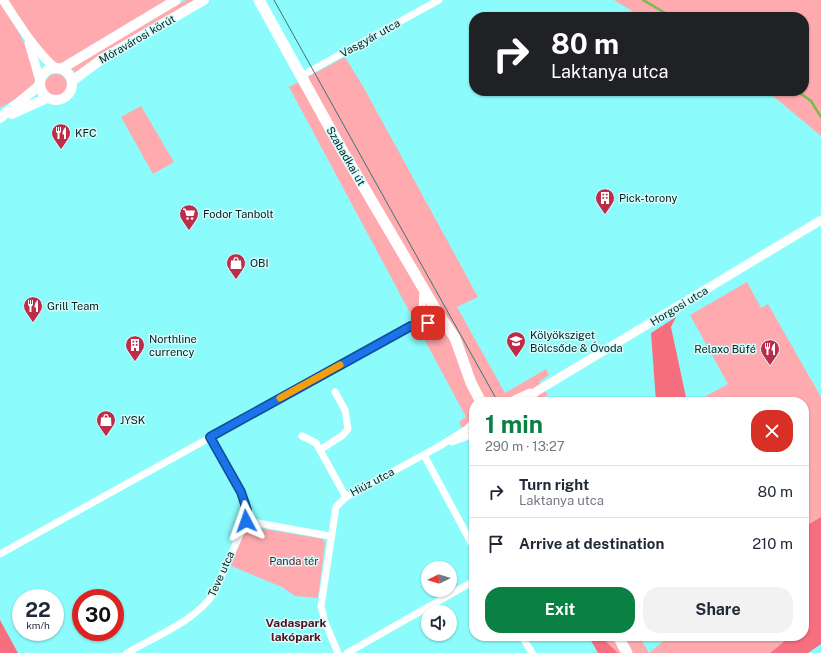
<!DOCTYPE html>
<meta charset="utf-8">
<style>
body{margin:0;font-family:"Public Sans",sans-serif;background:#f2f2f3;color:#1f2937;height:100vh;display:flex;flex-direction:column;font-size:15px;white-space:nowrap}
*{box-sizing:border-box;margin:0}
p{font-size:13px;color:#747a83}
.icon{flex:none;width:22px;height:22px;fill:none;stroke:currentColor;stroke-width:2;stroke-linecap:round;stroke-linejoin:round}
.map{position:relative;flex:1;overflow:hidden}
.panel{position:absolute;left:469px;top:397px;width:340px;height:244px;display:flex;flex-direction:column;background:#fff;border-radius:16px;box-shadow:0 1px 3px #0004}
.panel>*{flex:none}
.guide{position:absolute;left:469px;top:12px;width:340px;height:84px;border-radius:16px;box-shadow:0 1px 3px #0004;background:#202124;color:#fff;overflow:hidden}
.needle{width:26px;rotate:265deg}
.controls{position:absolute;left:421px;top:561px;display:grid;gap:8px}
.controls a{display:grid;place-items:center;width:36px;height:36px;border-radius:50%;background:#fff;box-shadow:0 1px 3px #0004;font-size:20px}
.speed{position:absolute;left:12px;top:589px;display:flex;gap:8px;font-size:20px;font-weight:700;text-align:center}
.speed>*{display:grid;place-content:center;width:52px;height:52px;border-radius:50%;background:#fff;box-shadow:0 1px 3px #0004;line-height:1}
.speed small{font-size:10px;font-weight:400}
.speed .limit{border:6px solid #d22;background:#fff;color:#111}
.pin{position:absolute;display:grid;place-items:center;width:34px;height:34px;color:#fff;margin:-17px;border-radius:8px;box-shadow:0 2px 6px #0006}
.me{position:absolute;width:44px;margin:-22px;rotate:356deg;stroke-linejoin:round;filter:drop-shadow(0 0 3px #0008)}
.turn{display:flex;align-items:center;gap:14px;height:84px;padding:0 16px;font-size:18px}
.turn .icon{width:52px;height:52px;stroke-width:2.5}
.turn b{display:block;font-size:28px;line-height:34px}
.round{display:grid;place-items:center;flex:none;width:42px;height:42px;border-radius:16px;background:#f2f2f3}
.summary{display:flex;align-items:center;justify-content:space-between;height:68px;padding:0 16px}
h1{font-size:24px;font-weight:700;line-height:30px;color:#0b8043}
.action{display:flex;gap:8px;margin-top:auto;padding:8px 16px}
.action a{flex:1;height:46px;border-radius:16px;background:#0b8043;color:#fff;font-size:16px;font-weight:700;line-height:46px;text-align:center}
.action a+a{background:#f2f2f3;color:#1f2937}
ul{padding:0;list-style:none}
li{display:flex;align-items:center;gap:12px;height:52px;padding:0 16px;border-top:1px solid #e0e1e3}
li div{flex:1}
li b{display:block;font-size:15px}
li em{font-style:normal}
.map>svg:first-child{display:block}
</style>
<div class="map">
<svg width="821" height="653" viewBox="0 0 821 653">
<rect width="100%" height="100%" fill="#8bfcfb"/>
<g fill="#ffaaaf">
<path d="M7,0H167L61,64L49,60Z"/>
<path d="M186,0H195L76,73L70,67Z"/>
<path d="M614,0H821V136L767,91H804V17H642Z"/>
<path d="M0,1C9,16 45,70 33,85C25,97 11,100 0,108Z"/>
<path d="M345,57L364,88L478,297L457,307L505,393L546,369L549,375L539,382L548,395L535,402H474V441H469L459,422L466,417L289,87Z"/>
<circle cx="56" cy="85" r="11"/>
<path d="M141,106L174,162L153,174L121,117Z"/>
<path d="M747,282L761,308L768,304L821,397V517L804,527V402H695L728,384L690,315Z"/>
<path d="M252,527L323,539L325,543L318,598L295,596L282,587L229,565L244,530Z"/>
<path d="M600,636H639L649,653L670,636H791L770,653H618Z"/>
</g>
<g fill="#f76e7e">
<path d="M676,317L671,327L687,402H656L651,333Z"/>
<path d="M821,517V644L808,653H770L791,636H804V527Z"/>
<path d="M0,620L18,653H0Z"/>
<path d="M592,636H600L618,653H598L589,637Z"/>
</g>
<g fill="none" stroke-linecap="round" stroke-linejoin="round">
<g stroke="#75bd48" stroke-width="2.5">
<path d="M643,0L672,17"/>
<path d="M797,91L811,101L821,117"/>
</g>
<g stroke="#fff" stroke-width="7">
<path d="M301,76L439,0"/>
<path d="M411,326L422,309L423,291"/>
<path d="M302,436L316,443L346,497"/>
<path d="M452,442L474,434"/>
<path d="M320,450L343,435L348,429L345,410L335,392"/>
<path d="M424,455L474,548"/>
<path d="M246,521L330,536"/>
<path d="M0,554L411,326L421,323L442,327"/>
<path d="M522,636L532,653"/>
<path d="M127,653C154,637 197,620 214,593L246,521L247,510L241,492L210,437"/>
<path d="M338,653L325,622L321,606L336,507L346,497L438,447L467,429L474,421"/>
<path d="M347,653L474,581"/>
</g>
<g stroke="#fff" stroke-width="9">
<path d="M3,0C19,24 33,48 55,68"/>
<path d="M29,43L40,81"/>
<path d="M510,402L530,393"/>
<path d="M523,402L537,391L821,220"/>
</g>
<g stroke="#fff" stroke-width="10">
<circle cx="56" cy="84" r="16"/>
<path d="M61,69L176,0"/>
<path d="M72,81L102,59L204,0"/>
<path d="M12,114L47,98"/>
<path d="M0,118L40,85"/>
</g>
<g stroke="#fff" stroke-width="11">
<path d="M259,0L342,150L436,310L455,338L471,383L481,402"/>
<path d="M618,636L627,653"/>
</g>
<path stroke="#397373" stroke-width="1" d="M274,0L498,402"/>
</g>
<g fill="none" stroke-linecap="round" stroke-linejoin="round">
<defs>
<path id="route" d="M246,521L247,510L241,492L210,437L411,326L428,323"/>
</defs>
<use href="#route" stroke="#114b97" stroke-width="10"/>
<use href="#route" stroke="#1a73e8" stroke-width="7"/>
<path stroke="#f59e0b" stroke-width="7" d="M280,398L340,365"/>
</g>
<defs>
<symbol id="restaurant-pin" viewBox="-11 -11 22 30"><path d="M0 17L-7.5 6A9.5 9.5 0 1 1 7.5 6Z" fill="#bd2d49" stroke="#d4fcfc"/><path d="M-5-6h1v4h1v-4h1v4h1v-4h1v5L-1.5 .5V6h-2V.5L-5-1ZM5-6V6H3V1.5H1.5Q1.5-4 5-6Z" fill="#fff"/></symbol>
<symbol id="building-pin" viewBox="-11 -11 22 30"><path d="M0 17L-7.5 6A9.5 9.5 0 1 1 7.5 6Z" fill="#bd2d49" stroke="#d4fcfc"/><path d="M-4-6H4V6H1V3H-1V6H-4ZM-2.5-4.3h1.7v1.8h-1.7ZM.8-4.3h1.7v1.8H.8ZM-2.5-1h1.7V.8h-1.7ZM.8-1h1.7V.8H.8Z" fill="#fff"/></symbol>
<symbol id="supermarket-pin" viewBox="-11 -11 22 30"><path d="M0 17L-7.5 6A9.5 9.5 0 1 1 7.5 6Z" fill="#bd2d49" stroke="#d4fcfc"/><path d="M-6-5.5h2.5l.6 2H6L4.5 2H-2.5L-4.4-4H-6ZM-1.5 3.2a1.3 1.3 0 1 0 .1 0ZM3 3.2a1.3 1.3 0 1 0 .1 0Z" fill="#fff"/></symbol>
<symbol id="shop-pin" viewBox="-11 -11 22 30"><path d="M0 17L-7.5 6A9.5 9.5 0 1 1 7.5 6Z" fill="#bd2d49" stroke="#d4fcfc"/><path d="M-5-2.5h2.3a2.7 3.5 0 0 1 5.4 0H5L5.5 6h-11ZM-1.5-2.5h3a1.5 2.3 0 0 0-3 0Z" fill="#fff"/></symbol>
<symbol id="school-pin" viewBox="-11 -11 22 30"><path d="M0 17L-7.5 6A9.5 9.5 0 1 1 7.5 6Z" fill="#bd2d49" stroke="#d4fcfc"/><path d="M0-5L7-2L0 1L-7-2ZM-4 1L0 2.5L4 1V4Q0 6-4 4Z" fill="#fff"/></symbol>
</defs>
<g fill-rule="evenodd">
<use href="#restaurant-pin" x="50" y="122" width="22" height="30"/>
<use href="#building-pin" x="594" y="187" width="22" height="30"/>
<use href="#supermarket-pin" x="178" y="203" width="22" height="30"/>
<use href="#shop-pin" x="225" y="252" width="22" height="30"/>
<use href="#restaurant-pin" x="22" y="295" width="22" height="30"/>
<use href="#school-pin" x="505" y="330" width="22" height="30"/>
<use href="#building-pin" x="124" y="334" width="22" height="30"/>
<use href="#restaurant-pin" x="759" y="338" width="22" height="30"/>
<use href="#shop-pin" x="95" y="409" width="22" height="30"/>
</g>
<g text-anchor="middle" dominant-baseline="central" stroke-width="3" stroke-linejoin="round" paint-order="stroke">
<g font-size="11" fill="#061f1f" stroke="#d4fcfc">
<text transform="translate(370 38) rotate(-29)">Vasgyár utca</text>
<text transform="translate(137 39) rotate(-30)">Móravárosi körút</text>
<text transform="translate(346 156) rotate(60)">Szabadkai út</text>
<text transform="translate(679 306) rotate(-31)">Horgosi utca</text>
<text transform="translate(372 482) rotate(-28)">Hiúz utca</text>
<text transform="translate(221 574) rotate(-66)">Teve utca</text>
</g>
<g font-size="11" fill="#061f1f" stroke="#d4fcfc" text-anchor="start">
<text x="75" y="133">KFC</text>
<text x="619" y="198">Pick-torony</text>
<text x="203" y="214">Fodor Tanbolt</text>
<text x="250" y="263">OBI</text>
<text x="47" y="306">Grill Team</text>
<text x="530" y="335">Kölyöksziget<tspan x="530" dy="13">Bölcsőde &amp; Óvoda</tspan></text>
<text x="149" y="339">Northline<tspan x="149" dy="13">currency</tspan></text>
<text x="756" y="349" text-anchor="end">Relaxo Büfé</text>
<text x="120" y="420">JYSK</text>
</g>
<g font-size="11" fill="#650e21" stroke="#d4fcfc">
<text x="294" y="561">Panda tér</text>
</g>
<g font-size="12" font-weight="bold" fill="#56111e" stroke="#d4fcfc">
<text x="296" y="623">Vadaspark<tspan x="296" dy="14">lakópark</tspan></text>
</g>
</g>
</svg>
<div class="controls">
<a><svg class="needle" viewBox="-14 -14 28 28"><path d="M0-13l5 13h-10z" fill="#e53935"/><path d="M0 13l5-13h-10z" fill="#747a83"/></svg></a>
<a><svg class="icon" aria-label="sound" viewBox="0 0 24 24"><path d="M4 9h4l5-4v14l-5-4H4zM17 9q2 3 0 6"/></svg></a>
</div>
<div class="speed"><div>22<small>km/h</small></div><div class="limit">30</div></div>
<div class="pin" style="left:428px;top:323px;background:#d93025"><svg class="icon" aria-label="arrive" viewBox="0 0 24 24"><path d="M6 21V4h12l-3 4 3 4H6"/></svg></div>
<svg class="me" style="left:246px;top:521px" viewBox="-20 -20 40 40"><path d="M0-17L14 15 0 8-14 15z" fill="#1a73e8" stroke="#fff" stroke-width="4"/></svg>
<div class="guide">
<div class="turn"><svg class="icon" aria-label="right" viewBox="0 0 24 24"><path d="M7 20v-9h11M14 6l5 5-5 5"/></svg><div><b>80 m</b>Laktanya utca</div></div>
</div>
<section class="panel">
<div class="summary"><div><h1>1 min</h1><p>290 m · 13:27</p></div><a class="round" style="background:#d93025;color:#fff"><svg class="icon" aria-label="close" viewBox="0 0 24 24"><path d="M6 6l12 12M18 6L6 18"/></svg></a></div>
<ul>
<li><svg class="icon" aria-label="right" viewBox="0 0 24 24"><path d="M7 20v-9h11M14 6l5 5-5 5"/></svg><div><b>Turn right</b><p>Laktanya utca</p></div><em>80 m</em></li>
<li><svg class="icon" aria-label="arrive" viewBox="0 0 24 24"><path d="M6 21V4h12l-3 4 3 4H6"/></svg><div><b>Arrive at destination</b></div><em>210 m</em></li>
</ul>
<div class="action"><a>Exit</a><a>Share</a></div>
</section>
</div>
